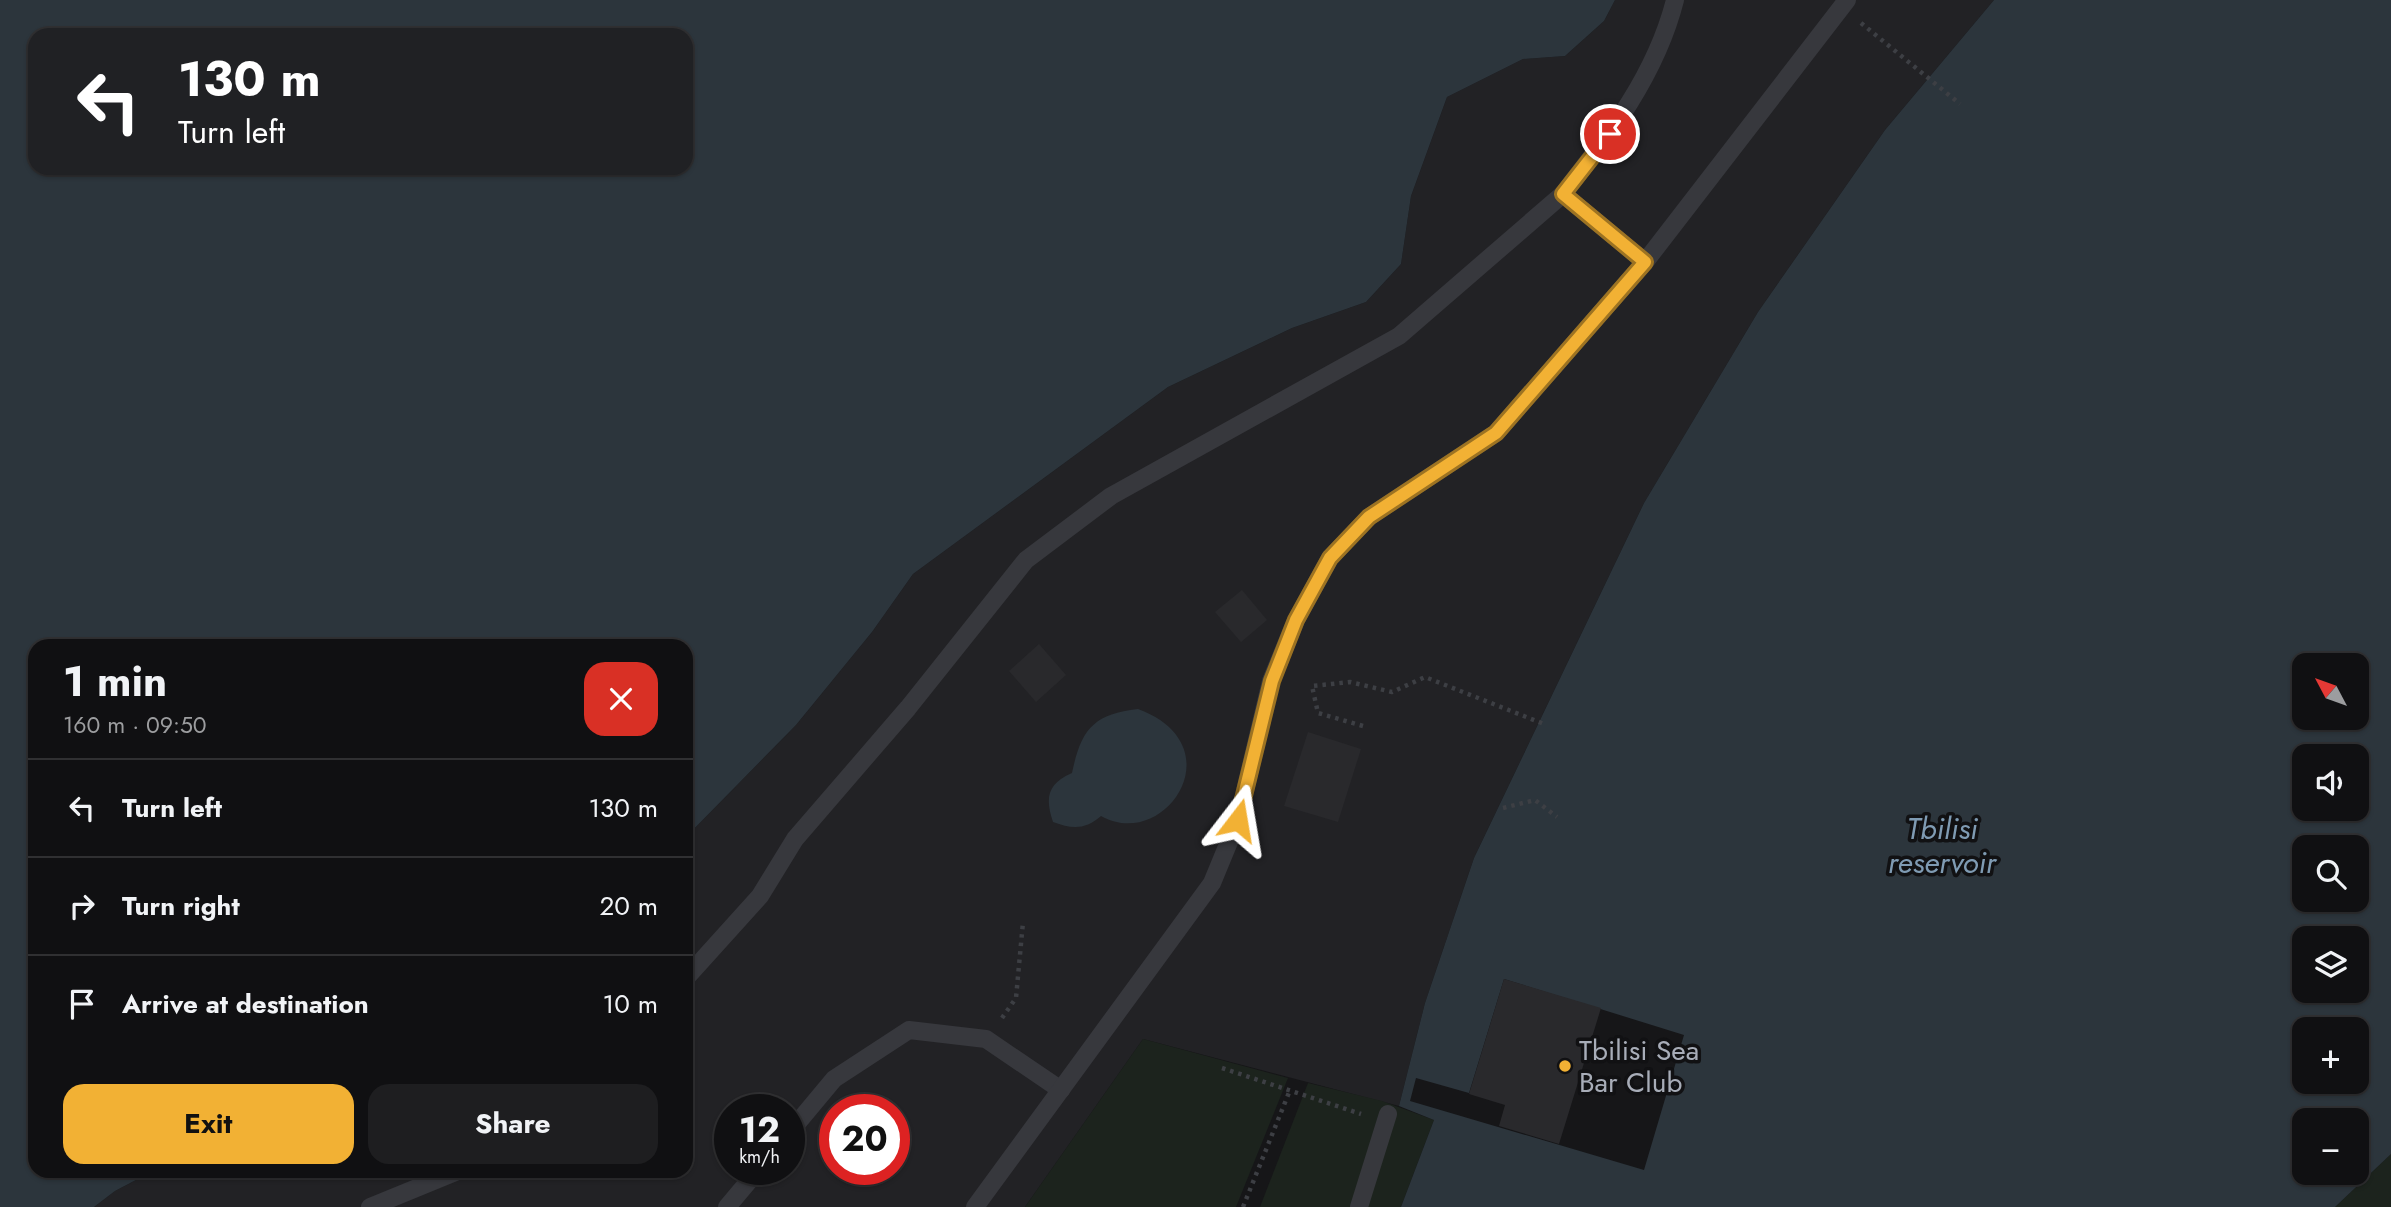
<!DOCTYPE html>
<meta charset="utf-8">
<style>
body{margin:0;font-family:Jost,sans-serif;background:#1e1e20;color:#f1f3f6;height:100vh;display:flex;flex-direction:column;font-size:26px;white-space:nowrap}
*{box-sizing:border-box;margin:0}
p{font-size:23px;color:#9c9d9f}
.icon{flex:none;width:38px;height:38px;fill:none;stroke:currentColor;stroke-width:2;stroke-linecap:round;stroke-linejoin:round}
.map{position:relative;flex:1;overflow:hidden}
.side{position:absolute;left:28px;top:639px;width:665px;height:539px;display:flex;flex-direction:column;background:#101012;border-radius:21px;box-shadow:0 2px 5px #0004,0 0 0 2px #303032}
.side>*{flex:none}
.guide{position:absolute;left:28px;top:28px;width:665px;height:147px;border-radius:21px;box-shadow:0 2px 5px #0004,0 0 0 2px #303032;background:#202124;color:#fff;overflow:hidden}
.needle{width:46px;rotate:311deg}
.buttons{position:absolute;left:2292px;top:653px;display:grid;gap:14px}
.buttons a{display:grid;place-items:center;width:77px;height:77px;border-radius:14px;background:#101012;box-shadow:0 2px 5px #0004,0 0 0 2px #303032;font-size:35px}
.speed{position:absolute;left:714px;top:1094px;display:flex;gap:14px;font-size:35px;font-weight:700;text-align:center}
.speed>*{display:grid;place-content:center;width:91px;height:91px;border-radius:50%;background:#101012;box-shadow:0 2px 5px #0004,0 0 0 2px #303032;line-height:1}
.speed small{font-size:18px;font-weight:400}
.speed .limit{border:10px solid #d22;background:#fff;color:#111}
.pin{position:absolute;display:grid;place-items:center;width:60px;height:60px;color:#fff;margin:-30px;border:4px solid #fff;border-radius:50%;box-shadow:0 2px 7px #0007}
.me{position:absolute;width:77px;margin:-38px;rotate:14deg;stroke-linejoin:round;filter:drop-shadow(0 0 5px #0008)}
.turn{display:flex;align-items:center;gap:24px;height:147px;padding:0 35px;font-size:32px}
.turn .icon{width:91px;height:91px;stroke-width:2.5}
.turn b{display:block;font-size:49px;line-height:60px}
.round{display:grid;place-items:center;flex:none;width:74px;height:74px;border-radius:21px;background:#1e1e20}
.overview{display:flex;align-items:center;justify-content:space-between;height:119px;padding:0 35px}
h1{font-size:42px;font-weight:700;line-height:52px}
.primary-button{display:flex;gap:14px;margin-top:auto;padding:14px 35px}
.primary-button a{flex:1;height:80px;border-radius:21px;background:#f2b134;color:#111;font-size:28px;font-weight:700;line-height:80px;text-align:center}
.primary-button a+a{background:#1e1e20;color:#f1f3f6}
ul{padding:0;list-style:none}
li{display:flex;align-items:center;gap:21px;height:98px;padding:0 35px;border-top:2px solid #303032}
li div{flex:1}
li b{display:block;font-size:26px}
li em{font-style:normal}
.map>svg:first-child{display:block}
</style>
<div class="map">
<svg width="2391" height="1207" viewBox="0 0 2391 1207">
<rect width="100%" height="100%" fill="#161618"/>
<path fill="#222225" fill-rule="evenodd" d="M1615,0H1994L1885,130L1758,312L1644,503L1474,858L1425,1003L1399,1106L1143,1039L1025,1207H94L115,1191L153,1171H686V837L796,725L872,632L913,574L1168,387L1292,328L1366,302L1401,264L1411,196L1447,97L1523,59L1565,56L1604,21ZM730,1110H789V1169H730ZM835,1110H894V1169H835Z"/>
<g fill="#1c231d">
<path d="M1143,1039L1288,1078L1236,1207H1025Z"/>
<path d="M1308,1083L1382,1101L1434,1120L1401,1207H1260Z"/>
<path d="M2391,1154V1207H2335Z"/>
</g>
<g fill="#2c353c" fill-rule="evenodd">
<path d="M0,0H1615L1604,21L1565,56L1523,59L1447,97L1411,196L1401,264L1366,302L1292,328L1168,387L913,574L872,632L796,725L686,837V646H35V1171H153L115,1191L94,1207H0ZM686,35V168H35V35Z"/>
<path d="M1994,0H2391V1154L2335,1207H1401L1434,1120L1399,1106L1425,1003L1474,858L1644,503L1758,312L1885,130ZM2305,665H2357V718H2305ZM2305,756H2357V808H2305ZM2305,847H2357V900H2305ZM2305,938H2357V990H2305ZM2305,1029H2357V1082H2305ZM2305,1120H2357V1172H2305Z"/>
<path d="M1138,709C1237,746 1164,852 1101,816C1085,830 1072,829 1053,822C1045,798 1047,784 1072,773C1081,730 1093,714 1138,709Z"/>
</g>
<path fill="#161618" d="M1504,979L1684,1035L1644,1170L1410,1101L1416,1078L1469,1093Z"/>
<g fill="#29292c">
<path d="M1242,590L1267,620L1241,642L1215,612Z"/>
<path d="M1039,644L1066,675L1036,702L1009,671Z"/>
<path d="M1308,732L1361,749L1338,822L1284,806Z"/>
<path d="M1504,979L1601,1008L1559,1144L1499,1126L1505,1105L1469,1094Z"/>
</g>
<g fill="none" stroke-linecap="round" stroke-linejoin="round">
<g stroke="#3d3f44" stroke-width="4.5" stroke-dasharray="3.5 5" stroke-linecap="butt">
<path d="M1861,23L1960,104"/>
<path d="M1363,726L1318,713L1312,686L1350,682L1392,692L1425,677L1544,724"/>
<path d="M1503,808L1535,800L1557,817"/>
<path d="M1002,1018L1016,998L1023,922"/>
<path d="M1222,1068L1361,1114"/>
<path d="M1243,1207L1290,1090"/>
</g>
<g stroke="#37383d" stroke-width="18">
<path d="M1563,194C1610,134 1656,75 1675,0"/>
<path d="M686,978L760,896L795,839L908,708L1026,560L1111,496L1399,336L1563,194L1645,262"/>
<path d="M789,1133L834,1079L909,1030L986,1039L1061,1090"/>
<path d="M370,1207L458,1171"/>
<path d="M727,1207L759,1169"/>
<path d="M975,1207L1212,883L1238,820L1271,681L1296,620L1330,558L1369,517L1496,433L1645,262L1847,0"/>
<path d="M1359,1207L1388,1114"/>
</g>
</g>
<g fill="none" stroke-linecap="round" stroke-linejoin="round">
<defs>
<path id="route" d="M1238,820L1272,681L1296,620L1330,558L1369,517L1496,433L1645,262L1563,194L1610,134"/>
</defs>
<use href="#route" stroke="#9d7322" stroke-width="18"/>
<use href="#route" stroke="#f2b134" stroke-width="12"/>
</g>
<circle fill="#f2b134" stroke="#111113" stroke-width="2.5" cx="1565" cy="1066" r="7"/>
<g text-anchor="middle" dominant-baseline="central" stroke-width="7" stroke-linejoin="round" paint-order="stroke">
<g font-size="28" fill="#a8adb8" stroke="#111113" text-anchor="start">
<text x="1579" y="1050">Tbilisi Sea<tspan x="1579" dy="32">Bar Club</tspan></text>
</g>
<g font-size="30" font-style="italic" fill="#7f9bb3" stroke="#111113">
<text x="1942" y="828">Tbilisi<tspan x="1942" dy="34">reservoir</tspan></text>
</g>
</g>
</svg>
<div class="buttons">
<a><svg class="needle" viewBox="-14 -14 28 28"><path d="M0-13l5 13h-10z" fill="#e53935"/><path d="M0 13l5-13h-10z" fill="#9c9d9f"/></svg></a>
<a><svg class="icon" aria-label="sound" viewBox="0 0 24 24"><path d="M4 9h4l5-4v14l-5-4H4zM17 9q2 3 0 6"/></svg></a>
<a><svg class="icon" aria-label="search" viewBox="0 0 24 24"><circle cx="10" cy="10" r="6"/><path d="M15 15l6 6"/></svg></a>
<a><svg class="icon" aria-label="layers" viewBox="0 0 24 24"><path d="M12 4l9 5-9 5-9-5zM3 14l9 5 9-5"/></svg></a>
<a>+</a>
<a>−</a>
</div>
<div class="speed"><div>12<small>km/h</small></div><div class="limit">20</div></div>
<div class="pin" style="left:1610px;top:134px;background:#d93025"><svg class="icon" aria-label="arrive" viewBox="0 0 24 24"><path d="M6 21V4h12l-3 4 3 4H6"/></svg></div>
<svg class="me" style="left:1238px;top:820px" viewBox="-20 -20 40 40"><path d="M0-17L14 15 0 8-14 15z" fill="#f2b134" stroke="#fff" stroke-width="4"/></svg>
<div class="guide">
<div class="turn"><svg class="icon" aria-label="left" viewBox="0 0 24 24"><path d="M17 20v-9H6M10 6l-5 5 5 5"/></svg><div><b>130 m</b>Turn left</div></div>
</div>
<section class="side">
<div class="overview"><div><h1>1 min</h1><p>160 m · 09:50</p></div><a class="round" style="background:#d93025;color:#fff"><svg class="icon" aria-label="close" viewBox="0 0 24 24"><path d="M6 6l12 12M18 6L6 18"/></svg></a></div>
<ul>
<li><svg class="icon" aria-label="left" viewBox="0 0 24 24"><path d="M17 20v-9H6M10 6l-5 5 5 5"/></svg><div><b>Turn left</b></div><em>130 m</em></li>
<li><svg class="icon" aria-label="right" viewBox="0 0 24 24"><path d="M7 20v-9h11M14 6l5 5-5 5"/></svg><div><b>Turn right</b></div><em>20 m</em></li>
<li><svg class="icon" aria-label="arrive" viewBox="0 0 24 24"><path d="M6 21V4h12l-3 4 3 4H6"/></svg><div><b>Arrive at destination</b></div><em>10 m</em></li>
</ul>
<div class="primary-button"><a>Exit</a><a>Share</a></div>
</section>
</div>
